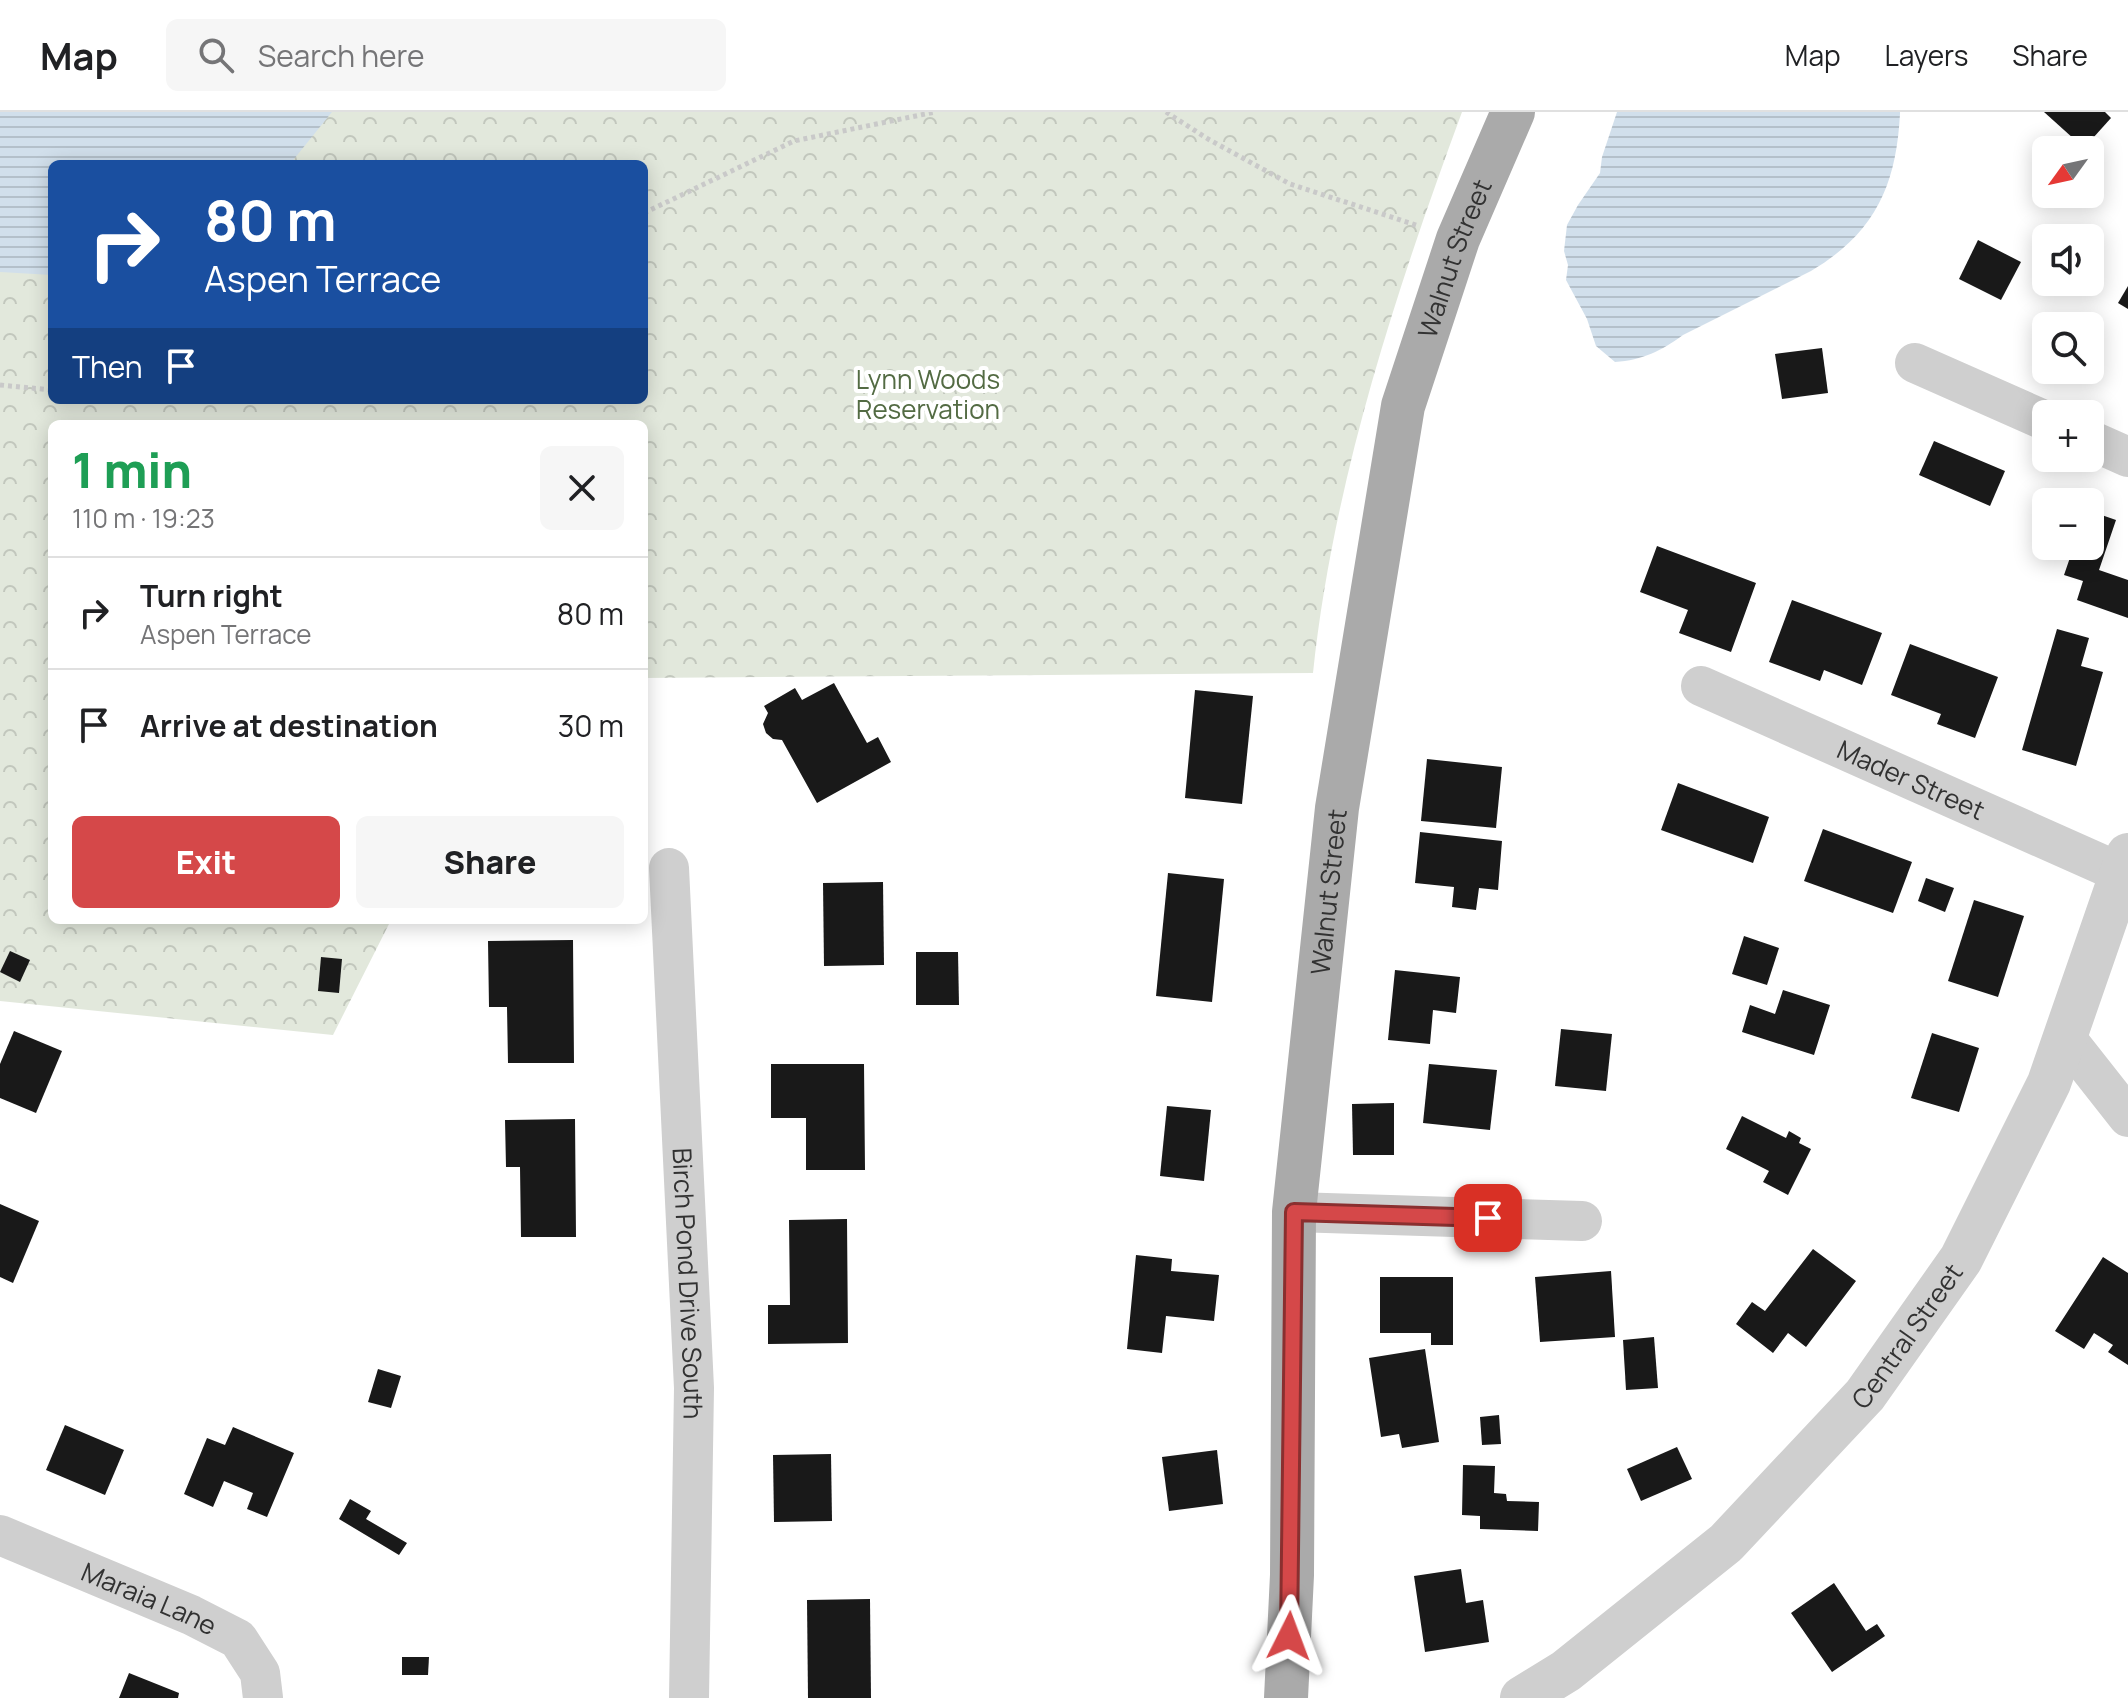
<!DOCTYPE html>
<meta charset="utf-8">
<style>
body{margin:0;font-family:Manrope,sans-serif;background:#f6f6f6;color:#202124;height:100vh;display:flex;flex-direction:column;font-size:30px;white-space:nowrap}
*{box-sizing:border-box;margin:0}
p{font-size:26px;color:#757577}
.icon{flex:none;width:44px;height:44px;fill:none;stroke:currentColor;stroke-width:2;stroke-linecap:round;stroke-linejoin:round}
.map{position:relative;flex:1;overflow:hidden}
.panel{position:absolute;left:48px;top:308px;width:600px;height:504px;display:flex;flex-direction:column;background:#fff;border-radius:12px;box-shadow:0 4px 20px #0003}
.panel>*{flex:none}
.hud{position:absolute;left:48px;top:48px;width:600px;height:244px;border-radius:12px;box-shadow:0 4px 20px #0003;background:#1a4fa0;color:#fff;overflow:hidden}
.needle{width:52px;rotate:237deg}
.controls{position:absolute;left:2032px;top:24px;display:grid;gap:16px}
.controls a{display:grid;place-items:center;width:72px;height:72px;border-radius:12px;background:#fff;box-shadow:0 4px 20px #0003;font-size:40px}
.pin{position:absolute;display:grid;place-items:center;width:68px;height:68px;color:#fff;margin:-34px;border-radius:16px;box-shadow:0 4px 12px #0006}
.me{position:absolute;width:88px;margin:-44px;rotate:3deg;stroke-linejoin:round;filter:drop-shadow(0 0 6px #0008)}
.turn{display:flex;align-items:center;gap:28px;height:168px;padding:0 24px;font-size:36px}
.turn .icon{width:104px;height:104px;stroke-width:2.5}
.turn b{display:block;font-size:56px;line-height:68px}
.then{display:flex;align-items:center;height:76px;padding:0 24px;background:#0003;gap:16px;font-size:30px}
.round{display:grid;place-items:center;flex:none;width:84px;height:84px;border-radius:12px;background:#f6f6f6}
.head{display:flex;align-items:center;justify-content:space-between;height:136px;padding:0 24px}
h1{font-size:48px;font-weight:800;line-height:60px;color:#1e9e55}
.action{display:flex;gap:16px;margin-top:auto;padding:16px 24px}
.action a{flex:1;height:92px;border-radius:12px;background:#d54849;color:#fff;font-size:32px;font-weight:800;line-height:92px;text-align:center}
.action a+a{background:#f6f6f6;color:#202124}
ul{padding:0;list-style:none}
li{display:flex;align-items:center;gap:24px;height:112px;padding:0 24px;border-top:2px solid #e0e0e0}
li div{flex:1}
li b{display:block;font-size:30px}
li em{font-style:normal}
header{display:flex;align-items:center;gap:48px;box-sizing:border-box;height:112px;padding:0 40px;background:#fff;border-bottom:2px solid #e0e0e0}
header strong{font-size:38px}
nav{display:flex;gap:44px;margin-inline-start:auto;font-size:28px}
.search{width:560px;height:72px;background:#f6f6f6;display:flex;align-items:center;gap:20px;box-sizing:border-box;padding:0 28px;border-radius:12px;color:#757577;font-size:30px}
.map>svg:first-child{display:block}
</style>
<header>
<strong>Map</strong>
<div class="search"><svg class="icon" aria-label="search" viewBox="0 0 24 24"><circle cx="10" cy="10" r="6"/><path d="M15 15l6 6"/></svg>Search here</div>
<nav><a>Map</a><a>Layers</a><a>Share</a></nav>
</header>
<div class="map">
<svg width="2128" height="1586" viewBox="0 0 2128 1586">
<defs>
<pattern id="park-crowns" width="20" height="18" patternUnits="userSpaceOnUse" patternTransform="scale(2)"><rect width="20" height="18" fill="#e2e8dc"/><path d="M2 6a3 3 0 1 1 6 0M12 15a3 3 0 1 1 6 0" fill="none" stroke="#c2c7bd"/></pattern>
<pattern id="water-rules" width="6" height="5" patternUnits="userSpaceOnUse" patternTransform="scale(2)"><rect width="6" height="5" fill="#d1dfeb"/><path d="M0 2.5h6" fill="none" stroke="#b4c0ca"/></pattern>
</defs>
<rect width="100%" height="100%" fill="#fff"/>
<path fill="url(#park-crowns)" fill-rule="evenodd" d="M0,0H1462C1396,179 1333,370 1313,561L644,566V312H52V808H391L333,923L0,889ZM52,52H644V288H52Z"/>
<g fill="url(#water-rules)">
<path d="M0,0H332L290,52H52V163L0,160Z"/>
<path d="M1617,0H1900V2C1896,74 1875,121 1811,159L1683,223C1661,239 1643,248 1615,250L1596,234L1587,207L1566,168L1568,153L1564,139L1567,113L1578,93L1600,61L1602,45Z"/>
</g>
<g fill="#191919">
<path d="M2044,0H2105L2111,6L2084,36Z"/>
<path d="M1978,128L2021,150L2001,188L1959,167Z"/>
<path d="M2128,174V197L2118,191Z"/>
<path d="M1822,236L1828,281L1782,287L1775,242Z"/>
<path d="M1934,329L2005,359L1990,394L1919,363Z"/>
<path d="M2090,399L2116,408L2099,458L2128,468V506L2077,488L2083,469L2064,463L2074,434H2090Z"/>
<path d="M1657,434L1756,471L1731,540L1679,521L1688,498L1640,480Z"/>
<path d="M1792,488L1882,521L1862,573L1824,558L1820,569L1769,550Z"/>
<path d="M2057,517L2089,526L2081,554L2103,560L2076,654L2022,638Z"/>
<path d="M1910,532L1998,565L1975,626L1937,612L1941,602L1891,583Z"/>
<path d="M834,571L867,631L878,625L891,650L817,691L782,628L773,627L766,621L763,612L768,601L764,594L795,576L802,588Z"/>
<path d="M1195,578L1253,584L1242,692L1185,686Z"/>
<path d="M1427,647L1502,655L1496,716L1421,709Z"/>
<path d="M1678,671L1769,705L1753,751L1661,718Z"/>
<path d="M1823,717L1912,750L1893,801L1804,769Z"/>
<path d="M1420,720L1502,729L1498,778L1479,776L1476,798L1452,795L1454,775L1415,771Z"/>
<path d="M1168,761L1224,767L1212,890L1156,884Z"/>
<path d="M1926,766L1954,776L1945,800L1918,789Z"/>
<path d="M883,770L884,853L824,854L823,771Z"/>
<path d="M1974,788L2024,804L1998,885L1948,869Z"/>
<path d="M1744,824L1779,836L1767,873L1732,862Z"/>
<path d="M573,828L574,951H508L507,895H489L488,829Z"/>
<path d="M10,839L30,848L20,870L0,860Z"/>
<path d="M916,840H958L959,893H916Z"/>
<path d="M321,845L342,847L339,881L318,879Z"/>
<path d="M1395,858L1460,865L1456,901L1433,898L1430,932L1388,928Z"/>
<path d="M1783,878L1830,893L1814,943L1742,920L1750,893L1775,902Z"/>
<path d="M1561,917L1612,922L1606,979L1555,974Z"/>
<path d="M14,919L62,939L36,1001L0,986V952Z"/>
<path d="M1932,921L1979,936L1959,1000L1911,986Z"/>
<path d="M771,952H864L865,1058H806V1006H771Z"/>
<path d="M1429,952L1497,958L1490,1018L1423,1011Z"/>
<path d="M1394,991V1043H1353L1352,992Z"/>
<path d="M1167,994L1211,998L1204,1069L1160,1064Z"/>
<path d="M1742,1004L1786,1026L1789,1019L1801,1026L1799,1031L1811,1037L1788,1083L1763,1070L1769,1059L1726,1037Z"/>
<path d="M575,1007L576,1125H521L520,1055H506L505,1008Z"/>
<path d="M0,1092L39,1109L13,1171L0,1165Z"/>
<path d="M847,1107L848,1231L768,1232V1193H790L789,1108Z"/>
<path d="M1813,1137L1856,1169L1806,1235L1788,1221L1773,1241L1736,1212L1752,1190L1765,1199Z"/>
<path d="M1136,1143L1172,1147L1171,1159L1219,1163L1214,1209L1166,1204L1162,1241L1127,1237Z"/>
<path d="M2103,1145L2128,1161V1253L2108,1240L2113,1233L2094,1221L2084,1237L2055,1219Z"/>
<path d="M1611,1159L1615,1225L1540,1230L1535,1165Z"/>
<path d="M1380,1165H1453V1233H1431V1221H1380Z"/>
<path d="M1654,1225L1658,1276L1626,1278L1623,1228Z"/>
<path d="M1425,1237L1439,1330L1402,1336L1399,1322L1381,1325L1369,1246Z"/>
<path d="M378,1257L401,1264L391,1296L368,1290Z"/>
<path d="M1499,1303L1501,1332L1482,1333L1480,1305Z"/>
<path d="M65,1313L124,1338L105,1383L46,1358Z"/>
<path d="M233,1315L294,1341L267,1405L247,1397L253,1381L224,1369L213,1395L184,1382L207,1326L225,1333Z"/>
<path d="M1677,1335L1692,1367L1641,1389L1627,1357Z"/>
<path d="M1217,1338L1223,1392L1169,1399L1162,1345Z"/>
<path d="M831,1342L832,1409L774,1410L773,1343Z"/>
<path d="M1463,1353L1495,1354L1494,1381L1506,1382L1507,1389L1539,1390L1538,1419L1480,1417V1404L1462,1403Z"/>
<path d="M350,1387L371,1399L366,1407L407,1431L399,1443L339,1407Z"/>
<path d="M1461,1457L1466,1491L1483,1488L1489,1530L1425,1540L1414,1464Z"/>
<path d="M1834,1471L1866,1519L1877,1512L1885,1524L1832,1560L1791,1501Z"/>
<path d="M870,1487L871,1586H808L807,1488Z"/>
<path d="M402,1545H429L428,1563H402Z"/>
<path d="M129,1561L179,1581L178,1586H119Z"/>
</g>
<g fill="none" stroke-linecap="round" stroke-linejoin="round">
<g stroke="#c9c9c9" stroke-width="5" stroke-dasharray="4 4" stroke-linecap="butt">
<path d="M1166,0L1208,27L1290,72L1419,114"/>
<path d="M644,101L794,29L935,0"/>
<path d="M0,273L52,278"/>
</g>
<g stroke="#cfcfcf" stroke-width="40">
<path d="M1915,251L2046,309"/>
<path d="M2090,328L2128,345"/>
<path id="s1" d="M1701,574L2121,761"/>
<path id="s2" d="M669,756L694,1276L689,1586"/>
<path d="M2065,925L2128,1005"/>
<path d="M1294,1100L1582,1109"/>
<path id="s3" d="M0,1423L191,1503L238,1527L260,1561L263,1586"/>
</g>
<path stroke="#cfcfcf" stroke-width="44" id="s4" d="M1522,1586L1566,1559L1726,1431L1865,1283L1961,1147L2049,971L2128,743"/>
<path stroke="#aaa" stroke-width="44" id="s5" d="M1286,1586L1292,1463L1294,1100L1337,696L1403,294L1458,127L1513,0"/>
</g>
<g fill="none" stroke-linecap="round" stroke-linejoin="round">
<defs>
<path id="route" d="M1289,1524L1294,1100L1488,1106"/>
</defs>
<use href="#route" stroke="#8a2f2f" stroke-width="20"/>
<use href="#route" stroke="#d54849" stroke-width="14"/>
</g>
<g text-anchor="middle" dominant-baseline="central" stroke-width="8" stroke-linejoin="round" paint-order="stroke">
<g font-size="26" fill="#323232" stroke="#fff">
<text stroke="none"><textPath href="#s5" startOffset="1456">Walnut Street</textPath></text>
<text stroke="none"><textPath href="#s1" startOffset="230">Mader Street</textPath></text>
<text stroke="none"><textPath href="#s5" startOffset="808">Walnut Street</textPath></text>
<text stroke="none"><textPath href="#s2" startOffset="416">Birch Pond Drive South</textPath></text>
<text stroke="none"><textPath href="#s4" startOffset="532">Central Street</textPath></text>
<text stroke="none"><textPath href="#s3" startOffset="162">Maraia Lane</textPath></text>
</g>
<g font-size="26" fill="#536b43" stroke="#fff">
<text x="928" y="267">Lynn Woods<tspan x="928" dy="30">Reservation</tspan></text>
</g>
</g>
</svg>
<div class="controls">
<a><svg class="needle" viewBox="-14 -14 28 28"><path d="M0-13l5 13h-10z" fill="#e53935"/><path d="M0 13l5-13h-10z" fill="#757577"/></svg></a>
<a><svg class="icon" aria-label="sound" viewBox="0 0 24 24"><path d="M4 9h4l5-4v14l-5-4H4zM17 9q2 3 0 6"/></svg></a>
<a><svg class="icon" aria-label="search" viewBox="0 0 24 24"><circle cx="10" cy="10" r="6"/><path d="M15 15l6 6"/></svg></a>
<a>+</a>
<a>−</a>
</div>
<div class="pin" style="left:1488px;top:1106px;background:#d93025"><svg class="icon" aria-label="arrive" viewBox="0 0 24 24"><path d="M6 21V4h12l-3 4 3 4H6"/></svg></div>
<svg class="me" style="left:1289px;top:1524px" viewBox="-20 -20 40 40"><path d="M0-17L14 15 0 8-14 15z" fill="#d54849" stroke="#fff" stroke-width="4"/></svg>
<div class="hud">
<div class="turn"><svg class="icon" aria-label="right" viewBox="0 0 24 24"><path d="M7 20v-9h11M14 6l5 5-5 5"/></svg><div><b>80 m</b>Aspen Terrace</div></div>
<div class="then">Then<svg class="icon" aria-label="arrive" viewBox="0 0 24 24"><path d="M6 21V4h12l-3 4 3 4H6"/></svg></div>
</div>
<section class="panel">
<div class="head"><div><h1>1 min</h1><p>110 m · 19:23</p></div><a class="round"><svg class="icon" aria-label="close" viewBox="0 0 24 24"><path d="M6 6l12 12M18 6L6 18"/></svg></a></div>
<ul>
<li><svg class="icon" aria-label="right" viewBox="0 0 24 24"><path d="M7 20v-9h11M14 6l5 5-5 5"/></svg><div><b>Turn right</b><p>Aspen Terrace</p></div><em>80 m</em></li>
<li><svg class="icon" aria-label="arrive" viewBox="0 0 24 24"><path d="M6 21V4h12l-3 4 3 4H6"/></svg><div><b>Arrive at destination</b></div><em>30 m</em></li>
</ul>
<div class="action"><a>Exit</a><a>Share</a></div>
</section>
</div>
